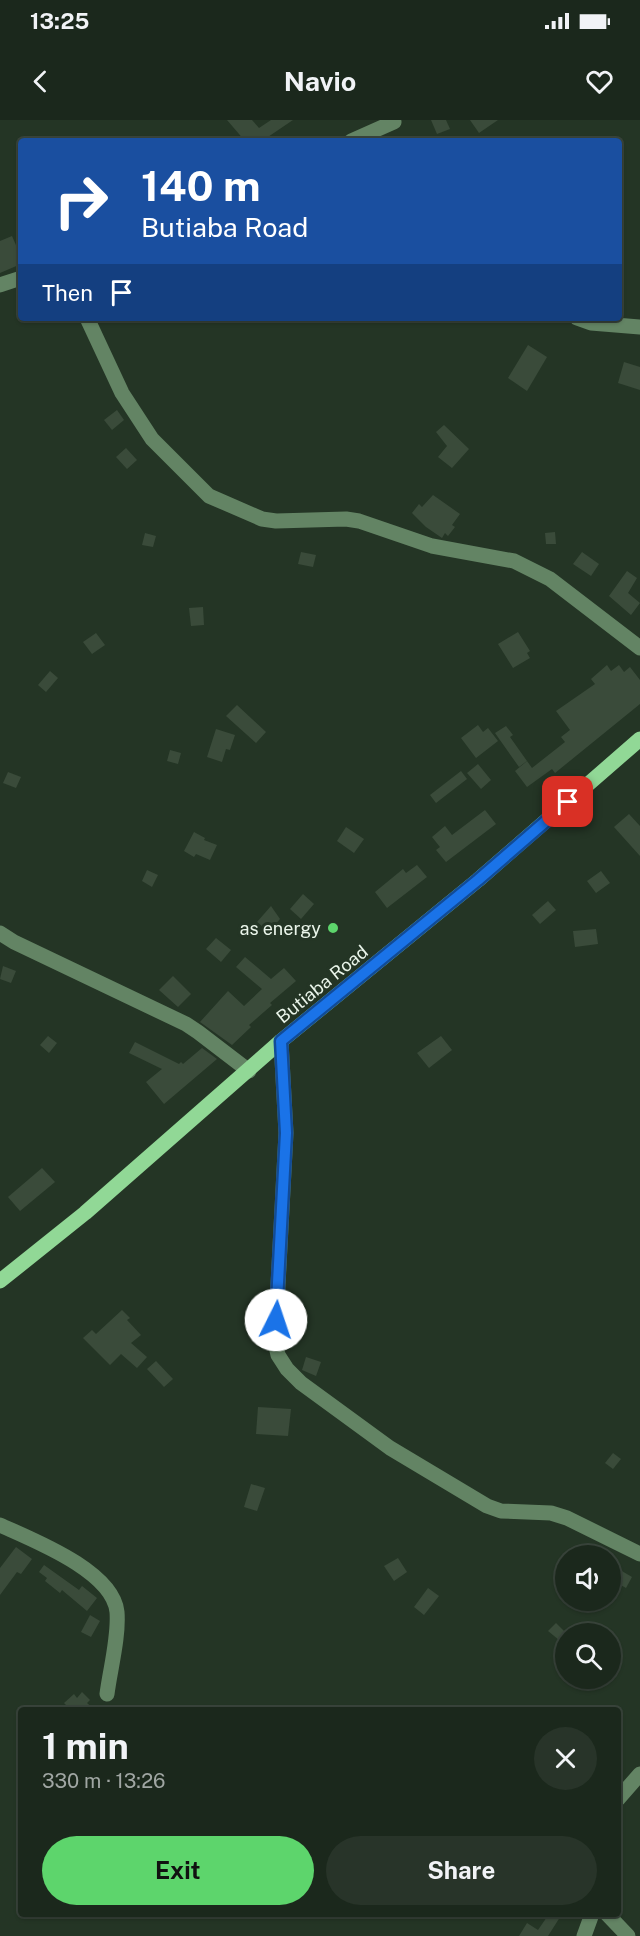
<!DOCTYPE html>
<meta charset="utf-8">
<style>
body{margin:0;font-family:"Public Sans",sans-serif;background:#283429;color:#f1f3f6;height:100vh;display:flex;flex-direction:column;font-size:22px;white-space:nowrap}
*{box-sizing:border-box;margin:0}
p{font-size:20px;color:#a0a6a3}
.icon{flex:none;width:33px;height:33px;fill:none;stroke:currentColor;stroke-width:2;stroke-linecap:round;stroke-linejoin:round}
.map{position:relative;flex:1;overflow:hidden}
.drawer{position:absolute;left:18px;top:1587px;width:603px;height:210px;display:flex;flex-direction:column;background:#1b281c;border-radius:6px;box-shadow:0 2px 4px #0004,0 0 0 2px #39443b}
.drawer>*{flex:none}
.banner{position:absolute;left:18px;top:18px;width:604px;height:183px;border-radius:6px;box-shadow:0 2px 4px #0004,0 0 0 2px #39443b;background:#1a4fa0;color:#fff;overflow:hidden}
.fabs{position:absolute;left:555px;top:1425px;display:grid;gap:12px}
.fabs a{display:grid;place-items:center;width:66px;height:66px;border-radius:50%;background:#1b281c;box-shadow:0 2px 4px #0004,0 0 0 2px #39443b;font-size:30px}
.pin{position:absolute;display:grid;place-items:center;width:51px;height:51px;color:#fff;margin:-26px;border-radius:12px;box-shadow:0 3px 9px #0006}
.me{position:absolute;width:66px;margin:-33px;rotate:4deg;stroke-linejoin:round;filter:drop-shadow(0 0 4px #0008)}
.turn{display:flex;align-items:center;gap:21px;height:126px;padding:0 24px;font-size:27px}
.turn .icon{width:78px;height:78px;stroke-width:2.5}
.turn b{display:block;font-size:42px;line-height:51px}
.then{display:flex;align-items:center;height:57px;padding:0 24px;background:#0003;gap:12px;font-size:22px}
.round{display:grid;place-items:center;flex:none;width:63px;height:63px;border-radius:32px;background:#283429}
.head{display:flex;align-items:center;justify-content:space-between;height:102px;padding:0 24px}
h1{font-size:36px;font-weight:700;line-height:45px}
.primary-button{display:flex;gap:12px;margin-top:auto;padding:12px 24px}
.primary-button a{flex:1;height:69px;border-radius:36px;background:#5dd56c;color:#111;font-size:24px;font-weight:700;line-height:69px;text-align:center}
.primary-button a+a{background:#283429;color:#f1f3f6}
.status{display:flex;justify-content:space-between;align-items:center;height:42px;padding:0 30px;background:#1b281c;direction:ltr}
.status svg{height:16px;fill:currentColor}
header{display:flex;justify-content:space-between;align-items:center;height:78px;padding:0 24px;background:#1b281c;font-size:27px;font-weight:700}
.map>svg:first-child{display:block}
</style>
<div class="status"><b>13:25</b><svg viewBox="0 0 49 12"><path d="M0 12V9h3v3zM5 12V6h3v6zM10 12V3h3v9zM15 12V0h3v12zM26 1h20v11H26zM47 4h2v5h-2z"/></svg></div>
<header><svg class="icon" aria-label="back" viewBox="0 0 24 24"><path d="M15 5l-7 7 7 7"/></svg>Navio<svg class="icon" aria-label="heart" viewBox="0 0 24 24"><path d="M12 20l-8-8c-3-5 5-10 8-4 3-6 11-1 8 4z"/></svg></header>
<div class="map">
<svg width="640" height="1816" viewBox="0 0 640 1816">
<rect width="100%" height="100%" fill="#243525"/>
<g fill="#3a4b3a">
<path d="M227,0H252L259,8L271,0H293L262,21H245Z"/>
<path d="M431,0H446L450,9L437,14Z"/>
<path d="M470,0H498L479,13Z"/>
<path d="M12,116L19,132L17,133L21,144L0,153V121Z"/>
<path d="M528,225L547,237L527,271L508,258Z"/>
<path d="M624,242L640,247V270L618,263Z"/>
<path d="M117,290L124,300L112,310L104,300Z"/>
<path d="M444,305L469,329L452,348L438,337L447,326L436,312Z"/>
<path d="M126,328L137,340L127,349L116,337Z"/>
<path d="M433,375L460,394L452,405L455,407L448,416L445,413L442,418L426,407L412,393L419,384L422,387Z"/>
<path d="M555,412L556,424H546L545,413Z"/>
<path d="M145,413L156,416L153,427L142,425Z"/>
<path d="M301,432L316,435L313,447L298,444Z"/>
<path d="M582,432L599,444L591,456L573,444Z"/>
<path d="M627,451L637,458L628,473L640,483L631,495L609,476Z"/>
<path d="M203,487L204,505L191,506L189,488Z"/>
<path d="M518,512L530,531L527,533L530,538L513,548L498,524Z"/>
<path d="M96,513L105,525L92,534L83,522Z"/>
<path d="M607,545L611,551L619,545L624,552L630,547L640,560V584L555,653L552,649L527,667L515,651L527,641L532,648L565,622L561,617L570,610L556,591L595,564L591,559Z"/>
<path d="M50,551L58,558L46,572L38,565Z"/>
<path d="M237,585L266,612L256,623L226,596Z"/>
<path d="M478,605L483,612L488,608L498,621L476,638L461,618Z"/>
<path d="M506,606L513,615L510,617L527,641L519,647L495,613Z"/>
<path d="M216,609L235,615L230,630L226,629L222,642L207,637Z"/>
<path d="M170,630L181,633L178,644L167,641Z"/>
<path d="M478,644L491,660L481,669L467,653Z"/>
<path d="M461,651L467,659L436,683L430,675Z"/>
<path d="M8,652L21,657L16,668L3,663Z"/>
<path d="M485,690L496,704L446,742L436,730L440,727L432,717L445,706L452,715Z"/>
<path d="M629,694L640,706V736L614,707Z"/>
<path d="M346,707L364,719L354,733L337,721Z"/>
<path d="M194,712L205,718L204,720L217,725L210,740L196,734L194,737L184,731Z"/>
<path d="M417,745L427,757L387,788L375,772L403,749L406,753Z"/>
<path d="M147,750L158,755L152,767L142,761Z"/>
<path d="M601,751L610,763L596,773L587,761Z"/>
<path d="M303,774L314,784L301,799L290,789Z"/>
<path d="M548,781L556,790L540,804L532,795Z"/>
<path d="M271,786L280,799L269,812L257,802Z"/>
<path d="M596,809L598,824L575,827L573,811Z"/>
<path d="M216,818L231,830L221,842L206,829Z"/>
<path d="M245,837L271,859L284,848L296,861L270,883L272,885L249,905L251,907L232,925L200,902L228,871L244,886L262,869L236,847Z"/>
<path d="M3,846L16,851L11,863L0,859Z"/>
<path d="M173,856L191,874L178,887L159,870Z"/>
<path d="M48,916L57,923L49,933L40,925Z"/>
<path d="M441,916L452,930L429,948L417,933Z"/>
<path d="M135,922L179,944L181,942L183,944L202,928L217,939L164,984L146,962L162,949L129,933Z"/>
<path d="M42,1048L55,1062L20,1091L8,1077Z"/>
<path d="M122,1190L130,1198L127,1200L141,1215L131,1223L147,1237L137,1248L121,1234L110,1245L83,1218L92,1210L96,1214Z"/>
<path d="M306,1237L321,1242L316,1256L302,1250Z"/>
<path d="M156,1241L173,1259L164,1267L147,1249Z"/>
<path d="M258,1287L291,1289L288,1316L256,1314Z"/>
<path d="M613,1333L621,1339L613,1349L605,1343Z"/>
<path d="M251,1364L265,1368L257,1391L244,1387Z"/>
<path d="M16,1427L32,1439L21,1454L17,1452L0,1475V1448Z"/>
<path d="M398,1438L407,1452L394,1461L384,1446Z"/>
<path d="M44,1445L79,1470L82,1466L97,1478L87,1491L62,1470L60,1473L45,1461L47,1458L39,1452Z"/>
<path d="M615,1447L632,1457L626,1468L610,1459Z"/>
<path d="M428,1468L439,1476L424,1495L414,1487Z"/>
<path d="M90,1495L100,1501L91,1517L81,1512Z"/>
<path d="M556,1503L566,1513L559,1520L548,1511Z"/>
<path d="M82,1572L90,1580L87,1583L95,1590H71L64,1583L74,1574L77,1578Z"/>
<path d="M549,1794H562L548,1816H519L527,1803L538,1810Z"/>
</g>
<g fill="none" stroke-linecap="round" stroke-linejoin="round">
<g stroke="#638464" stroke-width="15">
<path d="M351,21L394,2"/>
<path d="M0,165L21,158"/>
<path d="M87,198L122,273L152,319L209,376L262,399L276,401L346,399L359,401L432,426L514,441L550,459L640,528"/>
<path d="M577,198L591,203L640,207"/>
<path d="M0,813L14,822L186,904L198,912L249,951"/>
<path d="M281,921L286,1013L275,1222L278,1235L287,1249L301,1263L390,1328L487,1386L501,1391L551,1393L567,1398L640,1434"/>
<path d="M0,1405C33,1420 113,1451 117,1492C119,1517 110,1550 107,1574"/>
<path d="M618,1679L640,1654"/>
<path d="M607,1794L628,1816"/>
<path d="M584,1816L592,1794"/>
</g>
<path stroke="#91d896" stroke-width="15" d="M0,1161L85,1093L281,921L478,760L640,619"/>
</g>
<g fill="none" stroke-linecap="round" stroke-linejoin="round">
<defs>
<path id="route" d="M276,1200L286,1013L281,921L478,760L568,682"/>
</defs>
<use href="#route" stroke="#114b97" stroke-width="15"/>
<use href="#route" stroke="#1a73e8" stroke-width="10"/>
</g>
<circle fill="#5dd56c" stroke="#243525" stroke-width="2" cx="333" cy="808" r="6"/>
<g text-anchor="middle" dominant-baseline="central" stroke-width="6" stroke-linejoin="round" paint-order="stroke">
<g font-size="18" fill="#eaf5ea" stroke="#243525" text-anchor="end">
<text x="321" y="808">as energy</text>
</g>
<g font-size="18" fill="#eaf5ea" stroke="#243525">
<text transform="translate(322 864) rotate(-39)">Butiaba Road</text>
</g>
</g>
</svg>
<div class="fabs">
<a><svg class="icon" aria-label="sound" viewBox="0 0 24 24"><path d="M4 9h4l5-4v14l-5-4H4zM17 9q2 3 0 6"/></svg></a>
<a><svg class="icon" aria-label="search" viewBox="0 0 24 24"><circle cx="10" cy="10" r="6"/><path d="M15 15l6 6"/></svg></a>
</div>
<div class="pin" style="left:568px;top:682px;background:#d93025"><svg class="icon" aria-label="arrive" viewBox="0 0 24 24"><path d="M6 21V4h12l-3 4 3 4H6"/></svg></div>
<svg class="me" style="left:276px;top:1200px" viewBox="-20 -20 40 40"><circle r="19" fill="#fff"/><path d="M0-13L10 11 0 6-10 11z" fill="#1a73e8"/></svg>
<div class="banner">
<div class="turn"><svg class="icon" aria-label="right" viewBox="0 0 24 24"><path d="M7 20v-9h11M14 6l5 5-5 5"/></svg><div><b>140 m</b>Butiaba Road</div></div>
<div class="then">Then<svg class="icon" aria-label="arrive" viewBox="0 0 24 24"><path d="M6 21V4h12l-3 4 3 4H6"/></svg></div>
</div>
<section class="drawer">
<div class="head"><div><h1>1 min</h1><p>330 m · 13:26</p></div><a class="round"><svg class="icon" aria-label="close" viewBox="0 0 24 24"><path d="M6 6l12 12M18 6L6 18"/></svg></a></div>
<div class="primary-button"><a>Exit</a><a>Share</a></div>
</section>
</div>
